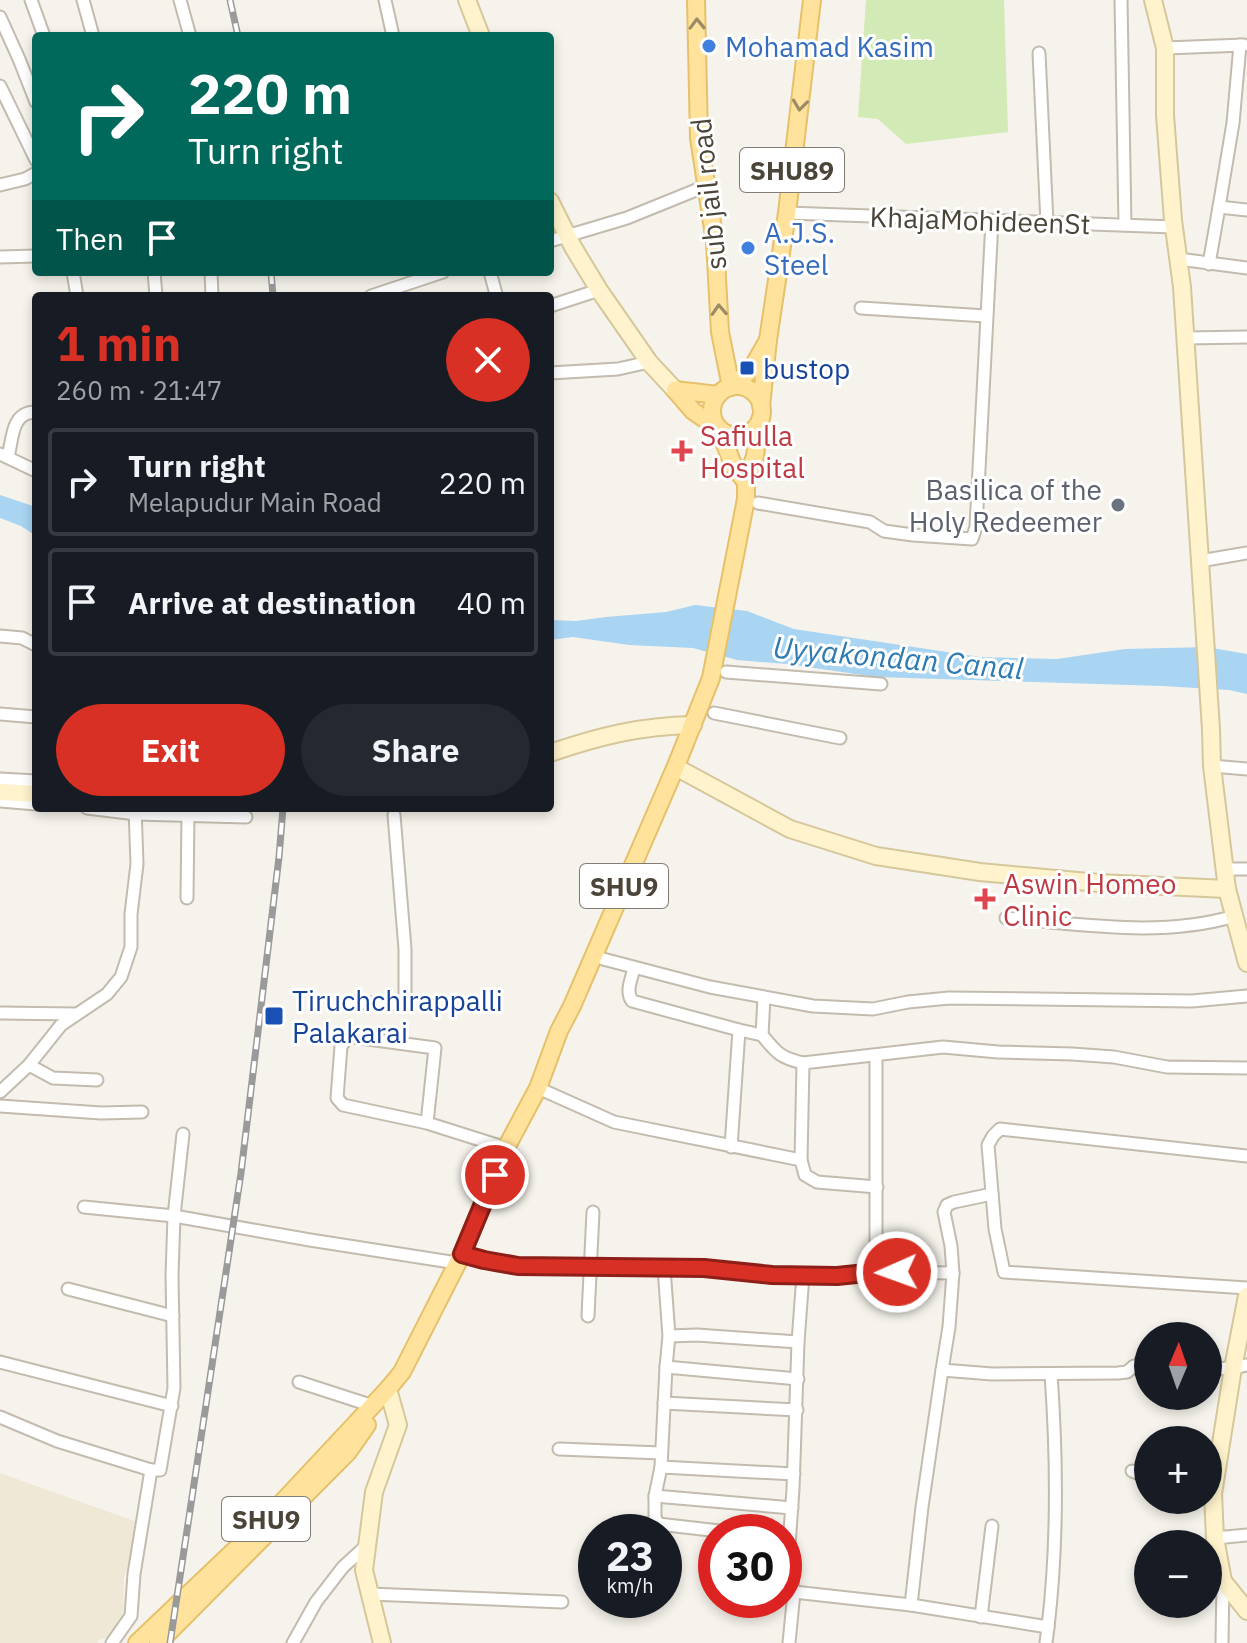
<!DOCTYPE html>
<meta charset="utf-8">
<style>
body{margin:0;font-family:"IBM Plex Sans",sans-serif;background:#242831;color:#f1f3f6;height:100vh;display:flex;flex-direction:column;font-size:30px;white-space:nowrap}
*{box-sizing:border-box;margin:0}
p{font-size:26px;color:#9ea1a6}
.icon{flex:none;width:44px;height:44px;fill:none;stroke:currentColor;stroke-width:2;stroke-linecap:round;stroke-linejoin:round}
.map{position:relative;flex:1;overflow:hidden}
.drawer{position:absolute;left:32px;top:292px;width:522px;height:520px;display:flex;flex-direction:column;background:#171b24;border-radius:8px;box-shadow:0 4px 12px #0003}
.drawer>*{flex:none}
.hud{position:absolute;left:32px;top:32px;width:522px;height:244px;border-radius:8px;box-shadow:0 4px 12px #0003;background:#00695c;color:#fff;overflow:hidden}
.needle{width:52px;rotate:2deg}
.buttons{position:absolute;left:1134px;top:1322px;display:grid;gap:16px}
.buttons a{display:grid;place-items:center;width:88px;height:88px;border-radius:50%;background:#171b24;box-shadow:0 4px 12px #0003;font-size:40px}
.speed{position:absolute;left:578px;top:1514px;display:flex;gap:16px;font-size:40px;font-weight:700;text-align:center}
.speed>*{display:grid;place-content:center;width:104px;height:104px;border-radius:50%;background:#171b24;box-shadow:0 4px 12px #0003;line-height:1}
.speed small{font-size:20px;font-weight:400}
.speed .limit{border:12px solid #d22;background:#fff;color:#111}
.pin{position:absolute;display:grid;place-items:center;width:68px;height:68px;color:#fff;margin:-34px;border:4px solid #fff;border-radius:50%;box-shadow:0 2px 8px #0007}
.me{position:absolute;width:88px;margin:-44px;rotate:268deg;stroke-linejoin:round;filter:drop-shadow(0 0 6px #0008)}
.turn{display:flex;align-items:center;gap:28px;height:168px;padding:0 24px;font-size:36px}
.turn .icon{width:104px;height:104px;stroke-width:2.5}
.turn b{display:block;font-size:56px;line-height:68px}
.then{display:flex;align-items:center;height:76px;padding:0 24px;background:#0003;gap:16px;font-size:30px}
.round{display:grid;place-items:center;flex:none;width:84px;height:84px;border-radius:42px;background:#242831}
.summary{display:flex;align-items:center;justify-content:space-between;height:136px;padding:0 24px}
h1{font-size:48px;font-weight:700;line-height:60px;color:#d93025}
.cta{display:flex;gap:16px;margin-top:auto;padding:16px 24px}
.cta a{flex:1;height:92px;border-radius:48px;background:#d93025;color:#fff;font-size:32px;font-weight:700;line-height:92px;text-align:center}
.cta a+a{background:#242831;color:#f1f3f6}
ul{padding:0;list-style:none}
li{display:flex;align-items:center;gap:24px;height:108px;margin:0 16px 12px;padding:0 8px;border:4px solid #363941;border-radius:8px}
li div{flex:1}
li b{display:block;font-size:30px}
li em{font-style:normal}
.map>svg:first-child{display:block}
</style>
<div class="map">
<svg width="1247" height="1643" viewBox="0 0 1247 1643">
<rect width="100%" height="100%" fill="#f6f3ec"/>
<path fill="#efe8d6" d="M0,1473L140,1523L124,1577L123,1619L113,1637L100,1639L97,1643H0Z"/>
<path fill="#d2eab5" d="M866,0H1004L1008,132L906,144L878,119L858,117Z"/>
<g fill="#a9d4f2">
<path d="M0,495L36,507V536L21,526L0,518Z"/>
<path d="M695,605L747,611L794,629L980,657L1057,659L1125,649L1206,647L1247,654V694L1229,690L1162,686L876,677L787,664L737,660L693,648L629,645L573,637L550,640V620L576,621L606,617L666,612Z"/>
</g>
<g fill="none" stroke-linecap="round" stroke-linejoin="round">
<defs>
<g id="street">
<path d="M31,0L44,36"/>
<path d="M83,0L93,36"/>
<path d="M180,0L190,36"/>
<path d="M385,0L393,36"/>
<path d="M1121,0L1125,225"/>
<path d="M0,17L19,59L36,102"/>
<path d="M1165,48L1244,45"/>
<path d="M1039,53L1047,223"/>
<path d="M0,86L36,160"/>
<path d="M0,185L25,179L36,173"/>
<path d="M1219,207L1233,123L1240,45"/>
<path d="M787,213L1174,227"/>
<path d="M550,241L627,218L706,186"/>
<path d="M0,257L36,256"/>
<path d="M1179,259L1247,268"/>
<path d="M1209,264L1219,207L1247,210"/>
<path d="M73,272L77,296"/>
<path d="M154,272L156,296"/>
<path d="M211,272L212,296"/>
<path d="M490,272L496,294"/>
<path d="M371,296L443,272"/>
<path d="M550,306L599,290"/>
<path d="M861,308L986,316"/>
<path d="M1186,338L1247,337"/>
<path d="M550,373L618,369L649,362"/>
<path d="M0,454L36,471"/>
<path d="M8,457C13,438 11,412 36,412"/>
<path d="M758,503L870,522L884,531L913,535L972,539L976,527L992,221"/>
<path d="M1200,561L1247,553"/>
<path d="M0,636L22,638L36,645"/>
<path d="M726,672L881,684"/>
<path d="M714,713L840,738"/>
<path d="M0,714L36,717"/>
<path d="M1212,766L1247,769"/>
<path d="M0,779L36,781"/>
<path d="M0,801L36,804"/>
<path d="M87,808L136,814L246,817"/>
<path d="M1225,869H1247"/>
<path d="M187,898L188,814"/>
<path d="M1006,918C1083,924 1160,938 1235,916"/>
<path d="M603,959L710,987L813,1006L873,1009L908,1002L949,998L1192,1001L1247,996"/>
<path d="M634,968C632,978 625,991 632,1001L739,1030L762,1035C776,1052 780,1058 803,1063"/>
<path d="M349,1002L396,1004L402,1001L405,995V949L394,815"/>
<path d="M0,1013L75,1014"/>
<path d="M762,1035L764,997"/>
<path d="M876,1055V1272"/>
<path d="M29,1065L53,1078L97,1080"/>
<path d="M538,1088L614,1122L801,1160L805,1175L817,1182L877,1187"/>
<path d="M0,1092L29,1065L61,1025L107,994L121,977L131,947V914L137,864L135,808"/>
<path d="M0,1106L101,1113L142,1112"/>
<path d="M427,1123L435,1048L353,1037L346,1040L341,1046L337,1098L343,1105L427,1123L506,1148"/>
<path d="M731,1147L739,1030"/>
<path d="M1247,1156L1000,1129L993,1136L988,1145L995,1229L1004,1272L1247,1288"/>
<path d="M801,1160L803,1063L943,1047L998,1052L1072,1054L1114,1057L1167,1067L1247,1068"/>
<path d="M84,1207L174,1216L310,1240L457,1263"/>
<path d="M462,1254L484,1260L518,1266L704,1268L772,1275L837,1276L876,1272L953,1273L949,1327L942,1370L992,1374L1118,1373L1127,1372L1134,1366L1148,1367"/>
<path d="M664,1268L669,1336L666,1367L661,1467L655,1496V1518L659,1524L667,1525L728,1532"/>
<path d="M953,1273L951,1246L944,1212L947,1205L954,1202L992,1194"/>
<path d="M68,1289L173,1316"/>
<path d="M588,1316L593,1212"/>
<path d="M669,1336L697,1335L798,1342"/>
<path d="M0,1362L172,1406"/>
<path d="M666,1367L798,1379"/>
<path d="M1208,1369L1233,1368L1247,1365"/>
<path d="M299,1382L373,1406"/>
<path d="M664,1403L797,1410"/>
<path d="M0,1417L57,1441L151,1470L134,1574L131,1616L112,1643"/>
<path d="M559,1449L661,1453"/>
<path d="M661,1467L794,1474"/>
<path d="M151,1470H160L174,1388L172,1276L174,1216L183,1134"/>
<path d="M1132,1471L1148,1477"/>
<path d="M655,1496L792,1508"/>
<path d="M1215,1538L1247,1535"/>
<path d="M794,1592L911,1605L1048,1627C1058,1543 1057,1458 1051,1374"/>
<path d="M370,1594L562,1602"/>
<path d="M911,1605L922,1507L942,1370"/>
<path d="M981,1617L992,1526"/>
<path d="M293,1643L316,1602L343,1567L366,1546"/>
<path d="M789,1643L794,1592L788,1560L793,1489L798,1342L803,1275"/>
<path d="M1046,1643L1048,1627"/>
<path d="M1222,1643L1223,1581"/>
</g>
<g id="secondary">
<path d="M467,0L481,36"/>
<path d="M1153,0L1165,48V115L1173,220L1182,287L1211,729L1212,766L1227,889L1247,963"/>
<path d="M550,201L573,247L599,290L649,362L675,390"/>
<path d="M550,753C600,736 640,726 693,725"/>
<path d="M683,771L790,829L876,856L980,872L1099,883L1227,889"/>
<path d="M0,792L36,794"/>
<path d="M1247,1296L1233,1368L1213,1494L1215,1538L1223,1581L1247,1611"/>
<path d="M382,1643L364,1570L374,1492L398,1425L388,1389"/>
</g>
<g id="primary">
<path d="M696,0L699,138L715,242L720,332L731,387L751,370L768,340"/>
<circle cx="737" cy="411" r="25"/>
<path d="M675,390L693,411L719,429L734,467L746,482"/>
<path d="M675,390L718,395"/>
<path d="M761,406L768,340L787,213L812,0"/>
<path d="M137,1643L260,1526L388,1389L402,1372L462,1254L506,1148L538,1088L559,1031L572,1006L676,766L711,678L746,499V482L755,456L760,420"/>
<path d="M158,1643L348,1452L367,1425"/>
</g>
</defs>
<use href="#street" stroke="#c2bbae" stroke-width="15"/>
<use href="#secondary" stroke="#d6c79b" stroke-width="20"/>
<use href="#primary" stroke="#e6c16a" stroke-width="20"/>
<use href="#street" stroke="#fff" stroke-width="11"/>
<use href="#secondary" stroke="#fff3cd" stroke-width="16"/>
<use href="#primary" stroke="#ffe39c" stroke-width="16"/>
<defs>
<g id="rail">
<path d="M230,0L238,36"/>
<path d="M271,272L273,296"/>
<path d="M170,1643L241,1173L279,857L283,808"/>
</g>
</defs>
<use href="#rail" stroke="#9a9a9a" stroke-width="7"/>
<use href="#rail" stroke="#fff" stroke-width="4" stroke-dasharray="12" stroke-linecap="butt"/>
</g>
<defs><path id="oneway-chevron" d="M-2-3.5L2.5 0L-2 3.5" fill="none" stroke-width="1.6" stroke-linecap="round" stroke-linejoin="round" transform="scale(2)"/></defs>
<g stroke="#9c8c66">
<use href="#oneway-chevron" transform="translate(697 24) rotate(-91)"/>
<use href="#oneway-chevron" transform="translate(800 105) rotate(97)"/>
<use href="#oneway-chevron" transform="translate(719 310) rotate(-93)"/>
</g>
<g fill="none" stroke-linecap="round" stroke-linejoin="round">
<defs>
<path id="route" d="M495,1175L462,1254L484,1260L518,1266L704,1268L772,1275L837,1276L876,1272H897"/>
</defs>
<use href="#route" stroke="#8d1f18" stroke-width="20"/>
<use href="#route" stroke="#d93025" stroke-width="14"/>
</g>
<g fill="#3f7fe0" stroke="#fff" stroke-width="3">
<circle cx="709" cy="46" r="8"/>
<circle cx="748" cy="248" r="8"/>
</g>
<g fill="#1a4fb4" stroke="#fff" stroke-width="3">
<rect x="739" y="360" width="16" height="16" rx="4"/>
<rect x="264" y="1006" width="20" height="20" rx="4"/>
</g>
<g fill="#e0444e" stroke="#fff" stroke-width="3">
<path d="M678 439h8v8h8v8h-8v8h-8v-8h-8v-8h8z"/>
<path d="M981 887h8v8h8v8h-8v8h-8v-8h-8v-8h8z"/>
</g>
<circle fill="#6b7280" stroke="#fff" stroke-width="3" cx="1118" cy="505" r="8"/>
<g text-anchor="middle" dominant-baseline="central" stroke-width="6" stroke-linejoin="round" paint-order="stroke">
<g fill="#fff" stroke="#817c74" stroke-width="2">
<rect x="740" y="148" width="104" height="44" rx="6"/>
<rect x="580" y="864" width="88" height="44" rx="6"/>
<rect x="222" y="1497" width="88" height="44" rx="6"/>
</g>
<g font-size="26" font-weight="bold" fill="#4b4439">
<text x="792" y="170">SHU89</text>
<text x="624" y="886">SHU9</text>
<text x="266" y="1519">SHU9</text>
</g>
<g font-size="28" fill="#366cbe" stroke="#fff" text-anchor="start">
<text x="725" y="46">Mohamad Kasim</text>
<text x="764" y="232">A.J.S.<tspan x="764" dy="32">Steel</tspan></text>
</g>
<g font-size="28" fill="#4b4439" stroke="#fff">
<text transform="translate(708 194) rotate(-96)">sub jail road</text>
<text transform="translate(980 220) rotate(2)">KhajaMohideenSt</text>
</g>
<g font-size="28" fill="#164399" stroke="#fff" text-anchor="start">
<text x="763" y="368">bustop</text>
<text x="292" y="1000">Tiruchchirappalli<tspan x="292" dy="32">Palakarai</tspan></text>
</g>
<g font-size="28" fill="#be3a42" stroke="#fff" text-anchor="start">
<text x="700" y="435">Safiulla<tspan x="700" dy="32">Hospital</tspan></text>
<text x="1003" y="883">Aswin Homeo<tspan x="1003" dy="32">Clinic</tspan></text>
</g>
<g font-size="28" fill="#5b616d" stroke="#fff" text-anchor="end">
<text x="1102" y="489">Basilica of the<tspan x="1102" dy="32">Holy Redeemer</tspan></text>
</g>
<g font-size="30" font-style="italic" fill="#2e7ab2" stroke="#fff">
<text transform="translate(898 657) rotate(5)">Uyyakondan Canal</text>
</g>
</g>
</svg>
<div class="buttons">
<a><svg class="needle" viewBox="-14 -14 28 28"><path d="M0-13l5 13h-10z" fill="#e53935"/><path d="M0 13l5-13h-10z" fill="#9ea1a6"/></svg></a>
<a>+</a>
<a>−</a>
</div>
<div class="speed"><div>23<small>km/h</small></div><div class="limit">30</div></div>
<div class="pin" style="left:495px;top:1175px;background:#d93025"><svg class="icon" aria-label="arrive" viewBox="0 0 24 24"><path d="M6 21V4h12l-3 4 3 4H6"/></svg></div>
<svg class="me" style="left:897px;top:1272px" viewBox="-20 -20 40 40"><circle r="17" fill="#d93025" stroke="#fff" stroke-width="3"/><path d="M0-11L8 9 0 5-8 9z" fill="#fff"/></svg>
<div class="hud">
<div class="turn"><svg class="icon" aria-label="right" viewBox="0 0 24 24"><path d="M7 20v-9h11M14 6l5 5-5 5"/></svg><div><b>220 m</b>Turn right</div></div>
<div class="then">Then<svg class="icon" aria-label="arrive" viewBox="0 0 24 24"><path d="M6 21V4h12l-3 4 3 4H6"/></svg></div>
</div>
<section class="drawer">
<div class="summary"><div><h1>1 min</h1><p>260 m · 21:47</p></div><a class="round" style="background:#d93025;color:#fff"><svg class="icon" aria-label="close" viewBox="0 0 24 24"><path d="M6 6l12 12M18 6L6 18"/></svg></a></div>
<ul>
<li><svg class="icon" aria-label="right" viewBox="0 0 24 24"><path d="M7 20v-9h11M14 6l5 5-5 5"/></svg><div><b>Turn right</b><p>Melapudur Main Road</p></div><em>220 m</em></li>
<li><svg class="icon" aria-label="arrive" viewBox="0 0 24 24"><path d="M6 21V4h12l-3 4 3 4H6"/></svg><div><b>Arrive at destination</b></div><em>40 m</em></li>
</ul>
<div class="cta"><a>Exit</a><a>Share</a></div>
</section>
</div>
